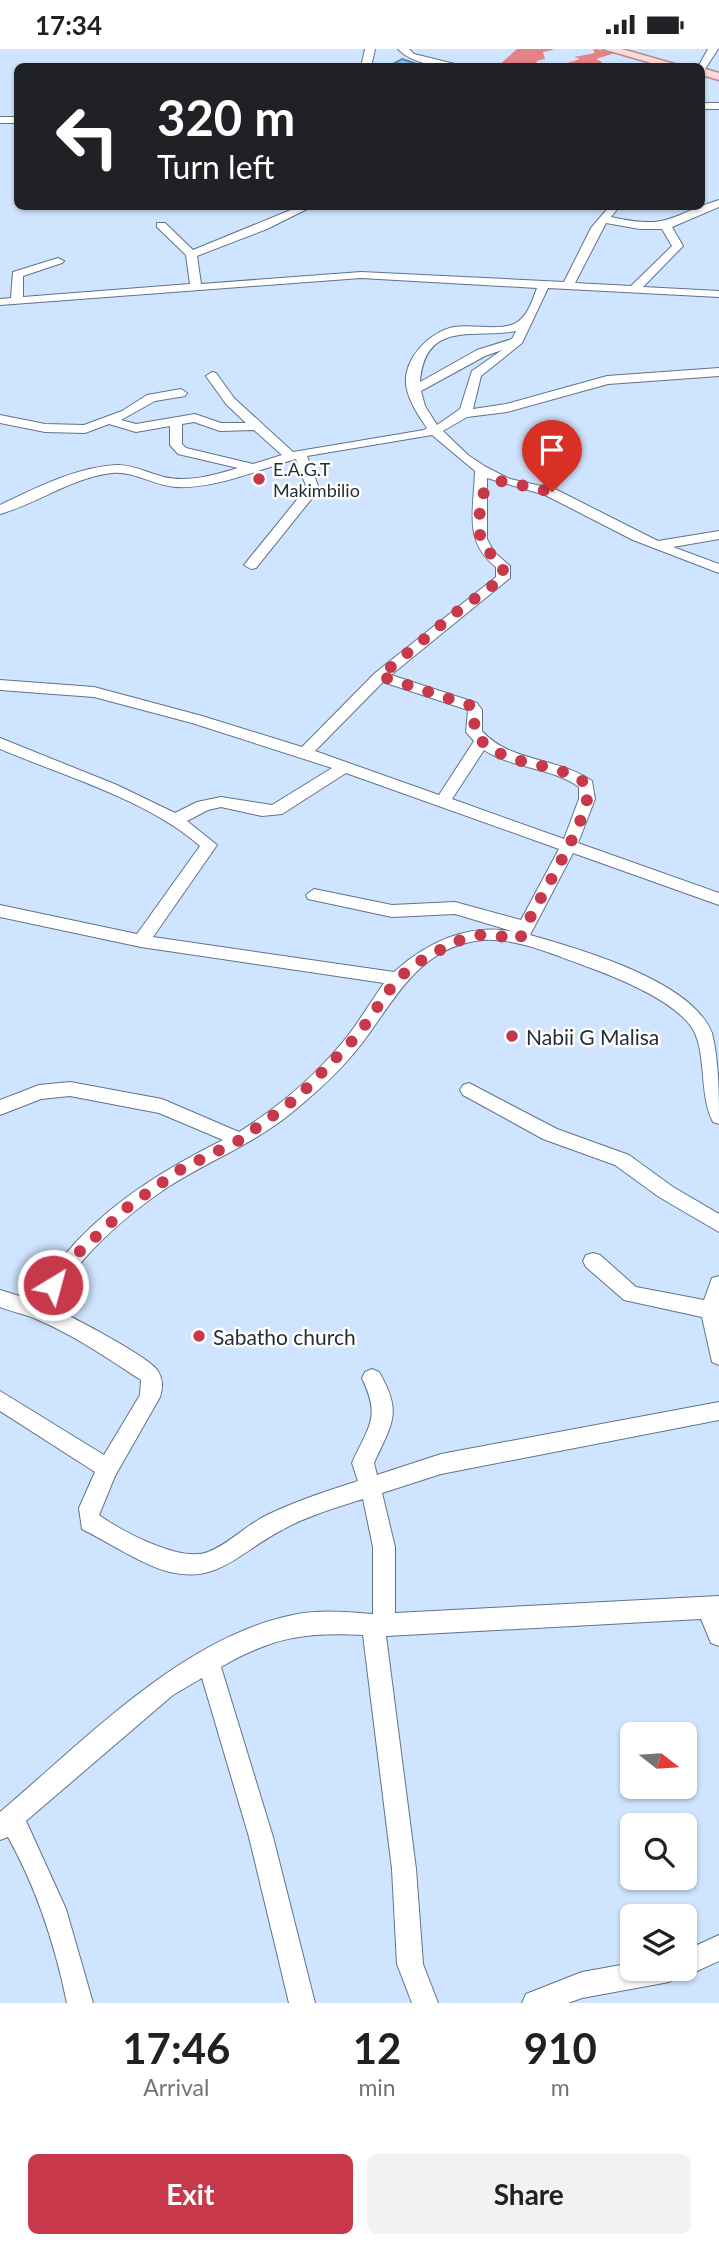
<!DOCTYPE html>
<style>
body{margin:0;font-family:Lato,sans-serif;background:#f2f2f2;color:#202124;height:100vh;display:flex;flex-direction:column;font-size:26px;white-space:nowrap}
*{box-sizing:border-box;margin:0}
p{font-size:23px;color:#757577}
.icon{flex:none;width:38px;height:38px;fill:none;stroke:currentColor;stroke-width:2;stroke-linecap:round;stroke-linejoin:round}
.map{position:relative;height:1954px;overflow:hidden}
.drawer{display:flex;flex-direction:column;background:#fff;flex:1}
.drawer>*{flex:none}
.top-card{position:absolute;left:14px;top:14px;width:691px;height:147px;border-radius:10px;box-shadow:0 2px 5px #0004;background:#202124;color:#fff;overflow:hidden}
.needle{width:46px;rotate:107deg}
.buttons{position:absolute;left:620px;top:1673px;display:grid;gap:14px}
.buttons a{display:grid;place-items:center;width:77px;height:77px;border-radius:10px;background:#fff;box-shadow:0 2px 5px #0004;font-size:35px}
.pin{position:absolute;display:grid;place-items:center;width:60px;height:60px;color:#fff;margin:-72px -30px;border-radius:50% 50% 50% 0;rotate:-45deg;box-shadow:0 0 7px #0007}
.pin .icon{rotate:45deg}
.me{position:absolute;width:77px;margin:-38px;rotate:37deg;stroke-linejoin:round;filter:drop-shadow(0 0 5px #0008)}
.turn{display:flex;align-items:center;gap:24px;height:147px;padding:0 28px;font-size:32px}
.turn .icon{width:91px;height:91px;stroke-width:2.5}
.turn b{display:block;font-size:49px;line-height:60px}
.eta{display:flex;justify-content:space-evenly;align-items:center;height:119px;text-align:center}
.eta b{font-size:42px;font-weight:700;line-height:49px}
.button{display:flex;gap:14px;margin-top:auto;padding:14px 28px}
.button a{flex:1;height:80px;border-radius:10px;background:#c8384b;color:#fff;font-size:28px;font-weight:700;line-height:80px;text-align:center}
.button a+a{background:#f2f2f2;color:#202124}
.status{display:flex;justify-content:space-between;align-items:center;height:49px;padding:0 35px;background:#fff;direction:ltr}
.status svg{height:19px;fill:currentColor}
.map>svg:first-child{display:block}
</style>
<div class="status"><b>17:34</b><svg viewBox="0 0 49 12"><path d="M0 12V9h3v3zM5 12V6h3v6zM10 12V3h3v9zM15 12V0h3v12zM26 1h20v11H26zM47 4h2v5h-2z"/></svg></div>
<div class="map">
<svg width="719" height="1954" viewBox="0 0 719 1954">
<rect width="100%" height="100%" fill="#cfe4fe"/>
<g fill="#e48286">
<path d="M517,0H552L553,1L543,3L545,10L537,12L536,17H498Z"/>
<path d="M596,0L615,4L596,10L602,13L599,17L590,14L581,17L555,18L580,10L574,8L595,4L593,1Z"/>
</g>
<path fill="#92c3fd" stroke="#6688b1" stroke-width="2" d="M402,10L423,17L392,18L389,17Z"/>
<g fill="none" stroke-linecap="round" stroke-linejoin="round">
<defs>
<g id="minor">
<path d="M365,0H375L371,18H361Z"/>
<path d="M398,0H409L414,5L467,18C445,18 414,17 398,0Z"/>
<path d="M708,0H718L705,20L702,21V18H698Z"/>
<rect x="702" y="54" width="17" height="6"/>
<rect x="0" y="68" width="18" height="6"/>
<path d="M719,151V158L672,178L683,197L643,238L719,242V248L548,239L522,294L481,327L473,360L506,355L607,327L719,319V327L608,335L507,363L467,368L443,382L468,406L486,418L510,430L555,440L658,492L719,482V490L673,498L719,515V524L633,491L545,446L487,429V490L494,503L510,517V529L391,626L477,654L482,661V682C511,714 558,708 592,732L595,750L578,794L719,844V856L573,804L530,886C580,900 692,932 712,984C719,1012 719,1046 719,1075L713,1073C698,1045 708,999 690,976C668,948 613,927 580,915C550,904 515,889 483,891C417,897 393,955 359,998C340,1022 318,1042 295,1061C256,1094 210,1111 168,1138C138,1158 108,1183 84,1210C71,1225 61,1242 49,1257C68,1266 149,1307 158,1322C163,1331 163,1338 160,1348L115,1427L99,1466C121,1482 181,1514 208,1503C229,1495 246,1476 267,1466C296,1452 327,1442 358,1432L352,1414C369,1376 381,1369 362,1329L365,1323L372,1320L379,1323C403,1364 392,1374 374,1414L377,1426L441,1405L719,1353V1371L441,1425L382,1444L395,1498V1564L719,1547V1597L711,1594L701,1570L386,1587L416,1820L423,1915L438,1954H412L397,1915L392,1820L363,1586C305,1583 273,1588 221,1618L273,1788L315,1954H289L249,1788L202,1629L173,1646L26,1772L66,1860L93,1954H67C55,1896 37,1840 8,1788L0,1791V1763C84,1692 183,1588 293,1566C319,1560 346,1563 373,1565V1498L363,1450C335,1459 307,1467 282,1481C242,1501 219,1535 170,1523C146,1518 106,1492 82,1480L79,1459L95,1423L0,1362V1342L104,1406L140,1346L141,1331C107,1309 74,1286 36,1270C25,1265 12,1263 0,1258V1241L29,1250C47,1232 60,1210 77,1192C119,1148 169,1118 223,1091L159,1064L70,1047L41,1050L0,1066V1051L39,1036L70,1033L162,1050L239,1083C280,1057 320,1023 350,984C362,968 372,951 384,934L141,898L0,868V856L137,885L200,797C148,751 64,727 0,700V689L117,736L175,764L197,753L221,748L272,756L332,719L192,674L94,648L0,641V631L94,638L202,667L302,698L375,624L496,528V518C463,492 474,461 475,422L432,386L307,407L318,437L317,443L256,519L251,520L244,516L304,442L306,437L296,410C257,421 215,440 175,438C153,436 134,422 112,424C71,429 39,454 0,465V456C36,439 76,418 117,416C134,416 148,424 164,428C187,434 215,426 238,419L178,405L170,396V377L136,383L109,375L85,384L45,383L0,374V366L45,375L84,376L122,362L147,346L181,340L187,344L185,347L155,352L121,371L136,375L195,365L221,374H246L226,355L206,327L212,323L216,324L234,349L293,403L424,381L427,379C419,368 410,353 407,341C400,313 428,283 454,278C473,275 497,282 514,275C528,268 532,252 537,239L361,229L0,256V250L11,249L13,223L58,209L64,212L62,214L23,227V248L190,235L186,206L157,178V174H165L193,201L298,158H311L267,180L197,207L201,235L361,223L564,233L591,179L609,158H619L611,168C670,181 668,167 719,151ZM606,174L640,180H662L672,197L631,237L575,234ZM516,282L512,290L477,301L420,333C425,270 474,290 516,282ZM502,301L472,322L460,360L437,376L425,357L421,342L485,307ZM194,373L220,382L254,381L282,406L253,415L186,399L182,395V375ZM383,633L468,661L466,683L474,692L439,746L315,702ZM484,701C513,720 551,718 579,738V750L564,790L452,750ZM346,724L559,800L521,871L455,853L392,856L314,840L306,846L308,850L392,868L455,865L515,883C470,873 427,893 394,923L153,888L217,796L187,772L208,761L221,758L262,767L282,765Z"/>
<path d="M469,1034L557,1080L629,1106L673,1138L719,1165V1183L659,1148L615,1116L543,1090L463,1046L460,1041L463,1036Z"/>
<path d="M593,1204L600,1206L636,1238L704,1251L712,1229L719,1227V1316L712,1313L702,1268L624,1251L586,1218L583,1212L586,1206Z"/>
<path d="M719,1886V1912L684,1928L679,1926L669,1933L582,1949L568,1954H522L526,1945L582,1923L632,1914V1920H684V1902Z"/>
</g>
<g id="major">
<path d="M603,0H622L685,18H665Z"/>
<path d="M702,19L719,24V31L702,26Z"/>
</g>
</defs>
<use href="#minor" stroke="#607389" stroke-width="2"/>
<use href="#major" stroke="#b28a8e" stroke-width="3"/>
<use href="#minor" fill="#fff" fill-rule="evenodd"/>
<use href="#major" fill="#fed7d7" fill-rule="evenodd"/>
</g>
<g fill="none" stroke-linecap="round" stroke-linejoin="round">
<path stroke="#c8384b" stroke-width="12" stroke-dasharray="0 21.6" d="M53,1236L76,1206L130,1156L183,1119L240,1091L298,1048L358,986L397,930L426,908L458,892L484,885L520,890C532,858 596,764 587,736C560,710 501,722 474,683L475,661L472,657L380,627L454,565L503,529V517C473,490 479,484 481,446L502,432L552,443"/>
</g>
<g fill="#c8384b" stroke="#fff" stroke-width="2.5">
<circle cx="259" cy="430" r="7"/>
<circle cx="512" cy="987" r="7"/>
<circle cx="199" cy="1287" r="7"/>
</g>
<g text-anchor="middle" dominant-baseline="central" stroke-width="5" stroke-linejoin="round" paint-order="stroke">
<g font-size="18" fill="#252d37" stroke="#fff" text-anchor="start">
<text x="273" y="420">E.A.G.T<tspan x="273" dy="21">Makimbilio</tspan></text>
</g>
<g font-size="21" fill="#252d37" stroke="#fff" text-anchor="start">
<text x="526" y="987">Nabii G Malisa</text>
<text x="213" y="1287">Sabatho church</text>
</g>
</g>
</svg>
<div class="buttons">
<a><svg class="needle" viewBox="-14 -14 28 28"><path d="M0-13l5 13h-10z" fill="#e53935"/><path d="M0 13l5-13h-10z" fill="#757577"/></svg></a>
<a><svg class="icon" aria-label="search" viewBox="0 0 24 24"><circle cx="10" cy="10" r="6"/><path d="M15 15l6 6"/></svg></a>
<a><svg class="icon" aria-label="layers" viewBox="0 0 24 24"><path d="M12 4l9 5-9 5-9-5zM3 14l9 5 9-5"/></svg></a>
</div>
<div class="pin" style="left:552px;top:443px;background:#d93025"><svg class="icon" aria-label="arrive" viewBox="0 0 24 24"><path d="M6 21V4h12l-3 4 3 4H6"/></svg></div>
<svg class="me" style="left:53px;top:1236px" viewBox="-20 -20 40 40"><circle r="17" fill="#c8384b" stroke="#fff" stroke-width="3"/><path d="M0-11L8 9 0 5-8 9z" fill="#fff"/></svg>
<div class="top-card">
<div class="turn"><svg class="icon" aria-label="left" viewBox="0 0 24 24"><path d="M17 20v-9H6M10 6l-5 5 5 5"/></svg><div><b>320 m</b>Turn left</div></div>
</div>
</div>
<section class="drawer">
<div class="eta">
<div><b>17:46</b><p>Arrival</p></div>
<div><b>12</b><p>min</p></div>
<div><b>910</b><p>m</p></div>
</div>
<div class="button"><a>Exit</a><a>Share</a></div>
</section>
